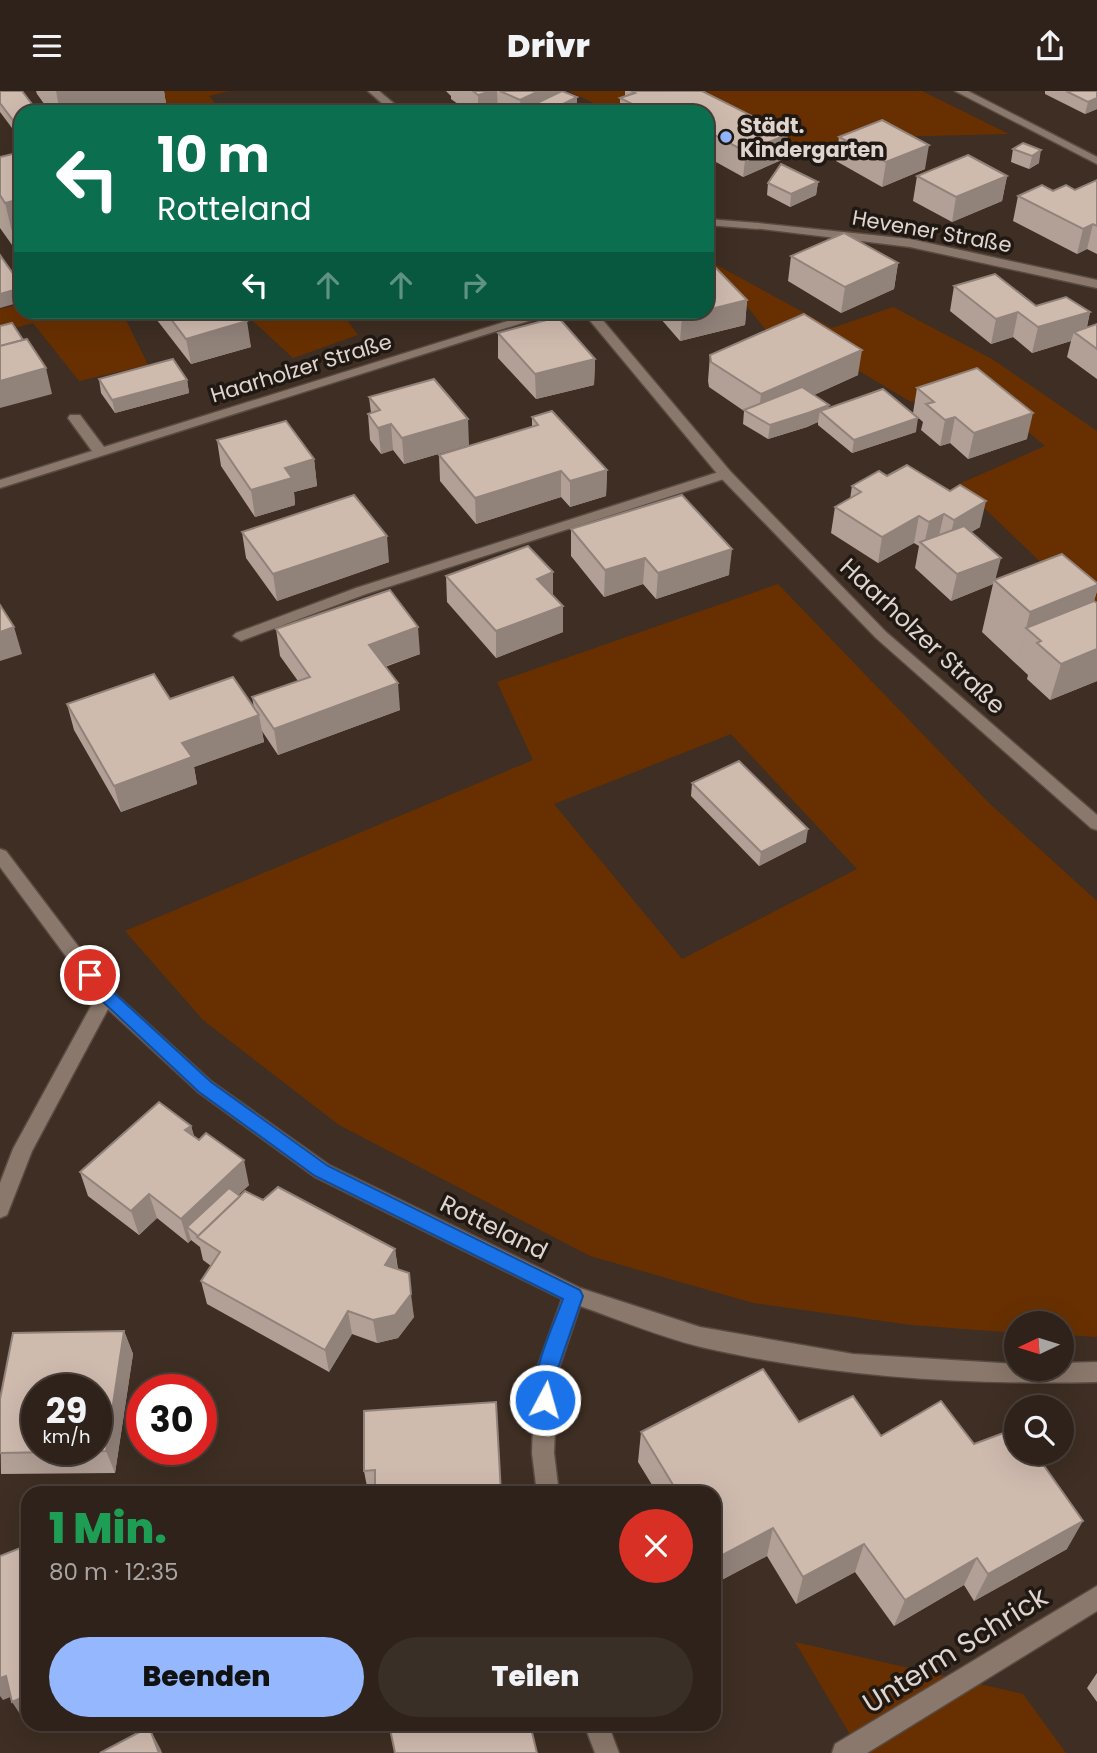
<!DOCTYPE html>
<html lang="de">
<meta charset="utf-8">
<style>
body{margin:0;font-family:Poppins,sans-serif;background:#3a2f27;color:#f1f3f6;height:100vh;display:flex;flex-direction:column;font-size:26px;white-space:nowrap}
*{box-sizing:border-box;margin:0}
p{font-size:23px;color:#a7a4a2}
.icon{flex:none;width:38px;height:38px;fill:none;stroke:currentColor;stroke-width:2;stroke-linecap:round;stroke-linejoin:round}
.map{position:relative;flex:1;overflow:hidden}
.panel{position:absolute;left:21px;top:1395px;width:700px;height:245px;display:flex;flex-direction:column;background:#2e221a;border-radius:21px;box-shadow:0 7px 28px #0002,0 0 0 2px #493f39}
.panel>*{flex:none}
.guide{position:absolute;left:14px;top:14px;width:700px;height:214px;border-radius:21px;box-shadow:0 7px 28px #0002,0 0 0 2px #493f39;background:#0b6e4f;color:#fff;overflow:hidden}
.needle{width:46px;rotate:266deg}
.controls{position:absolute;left:1004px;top:1220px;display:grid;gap:14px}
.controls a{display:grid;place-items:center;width:70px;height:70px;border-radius:50%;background:#2e221a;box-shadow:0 7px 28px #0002,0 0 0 2px #493f39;font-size:35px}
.speed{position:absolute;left:21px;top:1283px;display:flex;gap:14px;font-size:35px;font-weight:700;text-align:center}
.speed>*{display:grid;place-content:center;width:91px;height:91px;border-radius:50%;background:#2e221a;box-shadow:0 7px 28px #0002,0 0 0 2px #493f39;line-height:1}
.speed small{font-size:18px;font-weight:400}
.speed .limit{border:10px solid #d22;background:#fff;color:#111}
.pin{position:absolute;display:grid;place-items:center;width:60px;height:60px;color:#fff;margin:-30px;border:4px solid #fff;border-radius:50%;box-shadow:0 2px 7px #0007}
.me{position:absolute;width:77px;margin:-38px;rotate:6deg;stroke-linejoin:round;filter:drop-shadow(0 0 5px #0008)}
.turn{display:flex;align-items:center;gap:24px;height:147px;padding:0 28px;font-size:32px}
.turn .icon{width:91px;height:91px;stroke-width:2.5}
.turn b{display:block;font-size:49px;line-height:60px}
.lanes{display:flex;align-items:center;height:66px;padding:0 28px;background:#0003;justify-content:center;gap:35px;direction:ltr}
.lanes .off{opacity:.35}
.round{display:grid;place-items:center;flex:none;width:74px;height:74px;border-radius:37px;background:#3a2f27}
.headline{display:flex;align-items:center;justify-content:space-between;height:119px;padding:0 28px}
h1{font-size:42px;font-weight:800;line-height:52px;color:#1e9e55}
.cta{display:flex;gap:14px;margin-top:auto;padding:14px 28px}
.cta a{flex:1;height:80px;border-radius:42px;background:#94b7fd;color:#111;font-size:28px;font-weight:800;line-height:80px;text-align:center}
.cta a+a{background:#3a2f27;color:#f1f3f6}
header{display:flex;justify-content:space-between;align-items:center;height:91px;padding:0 28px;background:#2e221a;font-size:32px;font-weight:800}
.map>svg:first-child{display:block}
</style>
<header><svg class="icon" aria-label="menu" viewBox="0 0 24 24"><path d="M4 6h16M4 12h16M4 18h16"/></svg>Drivr<svg class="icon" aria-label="share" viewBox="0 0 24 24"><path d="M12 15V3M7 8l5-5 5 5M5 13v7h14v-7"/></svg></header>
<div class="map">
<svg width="1097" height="1662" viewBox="0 0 1097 1662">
<rect width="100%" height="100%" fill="#3e2e23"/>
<g fill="#683000" fill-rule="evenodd">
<path d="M158,0H229L209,5L222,21H153L169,16Z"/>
<path d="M568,0H922L1009,43L849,47L811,59L765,60L707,75V21H594L600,15Z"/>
<path d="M713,172L832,237L893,216L992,268L1097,340V525L959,393L1045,355L975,297L911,311L809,250L772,247Z"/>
<path d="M21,213V220L122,221L148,274L79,290L33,232L0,241V218Z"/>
<path d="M243,221H341L358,244L293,267Z"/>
<path d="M778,493L989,712L1097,810V1246L1062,1244V1232H1017V1242L911,1234L753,1212L590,1165L339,1034L203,929L125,840L533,669L497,591ZM731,643L857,778L682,868L554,713Z"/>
<path d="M795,1551L1023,1603L1066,1662H861Z"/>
</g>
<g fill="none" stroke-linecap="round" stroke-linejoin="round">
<defs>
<g id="lane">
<path d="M707,128L758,132L764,135L758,138L707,134Z"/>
<path d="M725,379L730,380V386L366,503L246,548L241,550L233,545L236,542L356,497Z"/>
<path d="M1097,1495V1520L867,1662H832L835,1653Z"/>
</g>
<g id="street">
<path d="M368,0H379L404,21H392Z"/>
<path d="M758,132L910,148L1097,189V197L910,156L754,137V133Z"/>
<path d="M540,220H560L0,397V389L92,360L68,327L70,324H80L104,356Z"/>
<path d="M582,220H595L730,380L886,541L1097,724V739L1091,737L876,547L720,386Z"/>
<path d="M0,758L6,760L112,900L212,991L329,1074L580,1197L700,1236L853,1263L1017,1273V1278H1062V1272L1097,1271V1291C965,1294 831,1286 701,1256C660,1246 620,1229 580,1215L557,1283L554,1362L559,1402H537L532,1362L535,1283L562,1208L315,1086L198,1001L108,918L32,1060L7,1124L0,1127V1092L13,1058L96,906L0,776Z"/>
<path d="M584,1633H608L619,1662H595Z"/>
</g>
<path id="secondary" d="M955,0H968L1097,66V73Z"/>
</defs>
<use href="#lane" stroke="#594b42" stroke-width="3"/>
<use href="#street" stroke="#594b42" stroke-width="3"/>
<use href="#secondary" stroke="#594b42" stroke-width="3"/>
<use href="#lane" fill="#8b786c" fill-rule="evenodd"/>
<use href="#street" fill="#8b786c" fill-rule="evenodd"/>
<use href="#secondary" fill="#8b786c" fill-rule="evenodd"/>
</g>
<g fill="#b2a096">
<path d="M0,0L21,21V49L0,21Z"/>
<path d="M36,0H164L166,13L131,21H50L37,3Z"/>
<path d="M446,0H563L577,6V18L572,21H469L451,8V5Z"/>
<path d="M625,0H702L786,67L743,86L707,66V21H620V7L625,5Z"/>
<path d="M1045,0H1097V18L1085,23L1045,3Z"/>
<path d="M839,46L925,78L882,96L836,70Z"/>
<path d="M1023,52L1039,72L1029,78L1011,71L1013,58Z"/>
<path d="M0,66L17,161L0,137Z"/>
<path d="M917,85H1007L1002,110L952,131L913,110Z"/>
<path d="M1097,89V163L1087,158L1077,163L1013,130L1018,105L1053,100L1075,99Z"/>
<path d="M818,91L816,104L790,116L767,104L768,92Z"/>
<path d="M791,165L898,172L894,198L841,222L788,190Z"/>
<path d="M954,195L1036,215L1090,221L1087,236L1097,233V288L1067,266L1071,250L1032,262L1013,246L991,253L950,220Z"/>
<path d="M747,209L745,234L680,250L654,220H707Z"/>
<path d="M150,220H239L251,256L191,273Z"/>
<path d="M498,242L595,268L594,294L536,308L498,267Z"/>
<path d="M710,264L858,284L814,304L829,314L828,317L916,341L852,362L818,334V331L807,336L768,348L743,333L744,320L709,296L708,290Z"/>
<path d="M99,288L187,289L189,302L115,322L101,302Z"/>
<path d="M917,297L1027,348L968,368L950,352L940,355L921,339L923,331L913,322Z"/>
<path d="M369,306L469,354L404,373L393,359L381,363L370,349L368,323L371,322Z"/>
<path d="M532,326L607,379L606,405L570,416L561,406L476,433L440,390L439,364L532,336Z"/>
<path d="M217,349L314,368L317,395L294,401L295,414L255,426L221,375Z"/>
<path d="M879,380L980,436L971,441L996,489L1097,492V500L1094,510L1097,512V590L1050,609L1027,588L1028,584L982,541L993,493L951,510L915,477L919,455L914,452L878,472L831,442L835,416L850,408L852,395Z"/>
<path d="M571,438L729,484L656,508L643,493L604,506L571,465Z"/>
<path d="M242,441L389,471L277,510L246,467Z"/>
<path d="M446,485L553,505L563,515V541L496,567L447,511Z"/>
<path d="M276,538L420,563L385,576L400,619L278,664L262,640L264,651L194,676L197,693L121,721L74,639L67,613L254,617L252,606L298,590L280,565Z"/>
<path d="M692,692L806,751L759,775L691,705Z"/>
<path d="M191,1035L194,1045L249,1094L238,1104L240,1105L263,1109L395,1158L398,1178L414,1226L398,1247L377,1252L352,1243L329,1281L207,1213L201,1190L211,1175L203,1169L200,1156L191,1149L188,1152L157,1127L139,1144L88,1105L80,1081Z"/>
<path d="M124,1240L133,1263L115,1382L1,1383L0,1308Z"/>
<path d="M364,1320L501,1402L368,1401L364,1380Z"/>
<path d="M799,1331L881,1345L974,1353L1067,1458L974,1510L964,1494L894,1535L855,1481L796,1513L767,1465L714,1493V1402H657L638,1371L641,1341Z"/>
<path d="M1097,1582V1611L1087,1597Z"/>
</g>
<g fill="#91827a">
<path d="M56,0H164L166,13L131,21H60Z"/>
<path d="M492,0H497L498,21H478V4Z"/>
<path d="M534,0H563L521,21L520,9Z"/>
<path d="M577,6V18L572,21H561V14Z"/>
<path d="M1097,7V18L1085,23L1088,11Z"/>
<path d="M788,43L786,67L743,86L746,61Z"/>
<path d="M929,54L925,78L882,96L886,71Z"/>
<path d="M1041,59L1039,72L1029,78L1032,65Z"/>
<path d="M1007,85L1002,110L952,131L956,106Z"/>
<path d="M818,91L816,104L790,116L791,103Z"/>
<path d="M21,108V160L17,161L5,112Z"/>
<path d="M1093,133L1087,158L1077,163L1083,138Z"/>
<path d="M898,172L894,198L841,222L845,196Z"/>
<path d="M21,197V211L0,217V203Z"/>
<path d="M747,209L745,234L680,250L682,225L699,220H707V219Z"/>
<path d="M1018,221L1013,246L991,253L996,228Z"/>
<path d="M1090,221L1084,247L1074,241L1071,250L1032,262L1038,236Z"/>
<path d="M247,230L251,256L191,273L186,248Z"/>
<path d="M862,259L858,284L758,329L761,303Z"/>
<path d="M595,268L594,294L536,308L535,283Z"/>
<path d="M46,277L52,303L0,317V290Z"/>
<path d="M187,289L189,302L115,322L112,309Z"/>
<path d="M829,314L827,326L820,320L818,331L807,336L768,348L770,334Z"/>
<path d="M1033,322L1027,348L968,368L974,342Z"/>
<path d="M955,326L950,352L940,355L945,329Z"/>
<path d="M918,327L916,341L852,362L854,349Z"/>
<path d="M468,328L469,354L404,373L402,347Z"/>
<path d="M391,333L393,359L381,363L378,337Z"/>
<path d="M314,368L317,395L294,401L295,414L255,426L251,399L285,377Z"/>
<path d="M607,379L606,405L570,416V390Z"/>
<path d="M561,380V406L476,433L475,407Z"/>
<path d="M986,410L980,436L948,455L954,429Z"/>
<path d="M944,423L938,449L924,454L929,431Z"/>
<path d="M919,425L914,452L878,472L882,446Z"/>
<path d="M387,445L389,471L277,510L273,483Z"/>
<path d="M732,458L729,484L656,508L658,482Z"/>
<path d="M645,467L643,493L604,506L605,479Z"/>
<path d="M1001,467L995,490L994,489L993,493L951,510L957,483Z"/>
<path d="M553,481V508L537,488Z"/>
<path d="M1097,494V500L1083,546L1041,550L1026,537L1017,574L1030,521Z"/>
<path d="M563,515V541L496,567V540Z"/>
<path d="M14,536L22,563L0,570V541Z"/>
<path d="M418,536L420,563L371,580L369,554Z"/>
<path d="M1097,558V590L1050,609L1061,573Z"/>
<path d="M398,592L400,619L278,664L274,638Z"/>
<path d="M259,624L264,651L194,676L197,693L121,721L114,695L182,652Z"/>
<path d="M808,738L806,751L759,775L761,761Z"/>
<path d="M191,1035L198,1059L185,1039Z"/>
<path d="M244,1069L249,1094L196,1144L187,1136L191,1149L188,1152L181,1128Z"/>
<path d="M149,1103L157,1127L139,1144L131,1120Z"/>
<path d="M395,1158L398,1182L385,1174Z"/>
<path d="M411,1203L414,1226L398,1247L377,1252L373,1229Z"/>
<path d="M348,1220L352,1243L329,1281L325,1259Z"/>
<path d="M124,1240L133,1263L115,1382L106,1360Z"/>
<path d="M1083,1430L1067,1458L974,1510L988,1483Z"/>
<path d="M773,1437L767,1465L714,1493V1483L717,1467Z"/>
<path d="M864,1453L855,1481L796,1513L803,1486Z"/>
<path d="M977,1467L964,1494L894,1535L905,1509Z"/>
<path d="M6,1585L18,1603L3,1609L0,1605V1587Z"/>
<path d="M28,1604V1627L24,1629L12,1611Z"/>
<path d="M149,1636L161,1659L162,1662H159Z"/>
</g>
<g fill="#cfbaae" stroke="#91827a" stroke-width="2" fill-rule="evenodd">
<path d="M0,0H22L38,21H21V40L0,12Z"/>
<path d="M473,0H492L478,4Z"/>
<path d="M500,0H539L520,9Z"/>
<path d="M562,0L577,6L561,14L570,17L562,21H518Z"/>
<path d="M631,0H702L788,43L746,61L707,40V21H648L620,7L635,2Z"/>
<path d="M1066,0H1097V7L1088,11Z"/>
<path d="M312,15L318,21H289Z"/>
<path d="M882,29L929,54L886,71L839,46Z"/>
<path d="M1023,52L1041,59L1032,65L1013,58Z"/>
<path d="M21,61V108L5,112L0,104V66Z"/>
<path d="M968,64L1007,85L956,106L917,85Z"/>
<path d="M781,73L818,91L791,103L768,92Z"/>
<path d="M1097,89V135L1093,133L1083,138L1018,105L1042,94L1053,100L1066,94L1075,99Z"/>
<path d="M844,142L898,172L845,196L791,165Z"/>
<path d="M0,164L21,194V197L0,203Z"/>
<path d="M715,176L747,209L707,219V178Z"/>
<path d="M995,183L1036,215L1066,206L1090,221L1038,236L1018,221L996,228L954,195Z"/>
<path d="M165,220H239L247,230L186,248Z"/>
<path d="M678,220H699L682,225Z"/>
<path d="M804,223L862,259L761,303L711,271L710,264Z"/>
<path d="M558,226L595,268L535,283L498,242Z"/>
<path d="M12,232L23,249L0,255V235Z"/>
<path d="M1097,233V258L1074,241Z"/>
<path d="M27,248L46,277L0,290V255Z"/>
<path d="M173,268L187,289L112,309L99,288Z"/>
<path d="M977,277L1033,322L974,342L955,326L945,329L926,313L934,311L917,297Z"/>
<path d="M434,288L468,328L402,347L391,333L378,337L368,323L380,319L369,306Z"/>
<path d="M802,296L829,314L808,322L770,334L744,319Z"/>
<path d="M883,298L918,327L854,349L820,320Z"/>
<path d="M552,320L607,379L570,390L561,380L475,407L439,364L538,334L532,326Z"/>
<path d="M286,330L314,368L285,377L292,387L251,399L217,349Z"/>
<path d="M907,374L950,400L960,394L986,410L954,429L944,423L929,431L919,425L882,446L835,416L861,401L852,395L879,380L887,385Z"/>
<path d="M354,404L387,445L273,483L242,441Z"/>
<path d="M682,404L732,458L658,482L645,467L605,479L571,438Z"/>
<path d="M964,435L1001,467L957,483L920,451Z"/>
<path d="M528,455L553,481L537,488L563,515L496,540L446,485Z"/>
<path d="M1062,463L1097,492V494L1030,521L994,489Z"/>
<path d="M390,499L418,536L369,554L398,592L274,638L252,606L310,586L276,538Z"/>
<path d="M1094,510L1097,512V558L1061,573L1037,552L1041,550L1026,537Z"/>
<path d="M0,514L14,536L0,541Z"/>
<path d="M154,583L170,608L233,586L259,624L182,652L192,666L114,695L67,613Z"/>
<path d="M739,670L808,738L761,761L692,692Z"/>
<path d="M159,1011L191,1035L185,1039L199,1049L206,1042L244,1069L181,1128L149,1103L131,1120L80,1081Z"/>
<path d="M278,1096L395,1158L385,1174L409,1182L411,1203L395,1224L373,1229L348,1220L325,1259L201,1190L220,1161L197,1146L245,1100L263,1109Z"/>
<path d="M229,1097L240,1105L198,1145L187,1136Z"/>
<path d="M124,1240L106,1360L0,1362V1308L13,1242ZM37,1298H96V1358H37Z"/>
<path d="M763,1278L799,1331L853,1305L881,1345L941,1310L974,1353L1017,1337V1362H1035L1083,1430L988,1483L977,1467L905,1509L864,1453L803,1486L773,1437L717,1467L714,1462V1402H678L641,1341Z"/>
<path d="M496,1311L501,1402H375V1379L364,1380V1320Z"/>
<path d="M28,1454V1604L12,1611L6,1585L0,1587V1465Z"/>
<path d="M389,1633H530L537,1662H395Z"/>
<path d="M149,1636L159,1662H100Z"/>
</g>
<path fill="#1a73e8" stroke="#114b97" stroke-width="2" d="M90,877L96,879L112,900L211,991L328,1075L580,1199L583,1205L556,1283L555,1309L552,1316L545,1318L538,1316C526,1289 553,1236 563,1208L315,1085L199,1001L101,909L82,884Z"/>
<circle fill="#94b7fd" stroke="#1f1813" stroke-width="2.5" cx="726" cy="46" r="7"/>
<g text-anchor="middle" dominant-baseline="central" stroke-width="7" stroke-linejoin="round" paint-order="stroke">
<g font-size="21" font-weight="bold" fill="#e0d5ce" stroke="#1f1813" text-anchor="start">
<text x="740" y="34">Städt.<tspan x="740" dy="24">Kindergarten</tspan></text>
</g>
<g font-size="21" fill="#e0d5ce" stroke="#1f1813">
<text transform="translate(932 140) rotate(10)">Hevener Straße</text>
<text transform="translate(301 277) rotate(-17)">Haarholzer Straße</text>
</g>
<g font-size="24" fill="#e0d5ce" stroke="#1f1813">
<text transform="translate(923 545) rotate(43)">Haarholzer Straße</text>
<text transform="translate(494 1136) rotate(26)">Rotteland</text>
</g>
<g font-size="28" fill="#e0d5ce" stroke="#1f1813">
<text transform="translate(955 1559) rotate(-32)">Unterm Schrick</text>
</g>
</g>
</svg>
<div class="controls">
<a><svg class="needle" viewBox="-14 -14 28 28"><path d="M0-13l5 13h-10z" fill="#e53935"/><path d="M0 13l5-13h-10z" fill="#a7a4a2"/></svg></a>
<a><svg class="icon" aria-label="search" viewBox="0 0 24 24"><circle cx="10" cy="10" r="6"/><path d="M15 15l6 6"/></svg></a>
</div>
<div class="speed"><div>29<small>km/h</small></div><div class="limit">30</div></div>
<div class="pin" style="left:90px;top:884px;background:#d93025"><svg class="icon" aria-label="arrive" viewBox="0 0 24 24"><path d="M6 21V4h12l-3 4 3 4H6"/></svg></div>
<svg class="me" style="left:545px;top:1309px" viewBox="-20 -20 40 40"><circle r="17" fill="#1a73e8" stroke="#fff" stroke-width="3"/><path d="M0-11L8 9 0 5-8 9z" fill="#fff"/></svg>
<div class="guide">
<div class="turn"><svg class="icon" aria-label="left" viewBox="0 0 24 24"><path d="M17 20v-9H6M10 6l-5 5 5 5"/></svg><div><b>10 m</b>Rotteland</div></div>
<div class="lanes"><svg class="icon" aria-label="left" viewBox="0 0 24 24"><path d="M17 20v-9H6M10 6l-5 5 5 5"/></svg><svg class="icon off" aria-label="ahead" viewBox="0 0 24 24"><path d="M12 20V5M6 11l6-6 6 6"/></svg><svg class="icon off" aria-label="ahead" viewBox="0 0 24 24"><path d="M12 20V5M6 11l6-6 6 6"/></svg><svg class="icon off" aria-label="right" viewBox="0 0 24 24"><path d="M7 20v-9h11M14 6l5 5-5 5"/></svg></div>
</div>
<section class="panel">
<div class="headline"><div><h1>1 Min.</h1><p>80 m · 12:35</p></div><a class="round" style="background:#d93025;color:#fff"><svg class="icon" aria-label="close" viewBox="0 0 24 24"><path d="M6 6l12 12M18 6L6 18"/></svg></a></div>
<div class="cta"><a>Beenden</a><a>Teilen</a></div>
</section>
</div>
